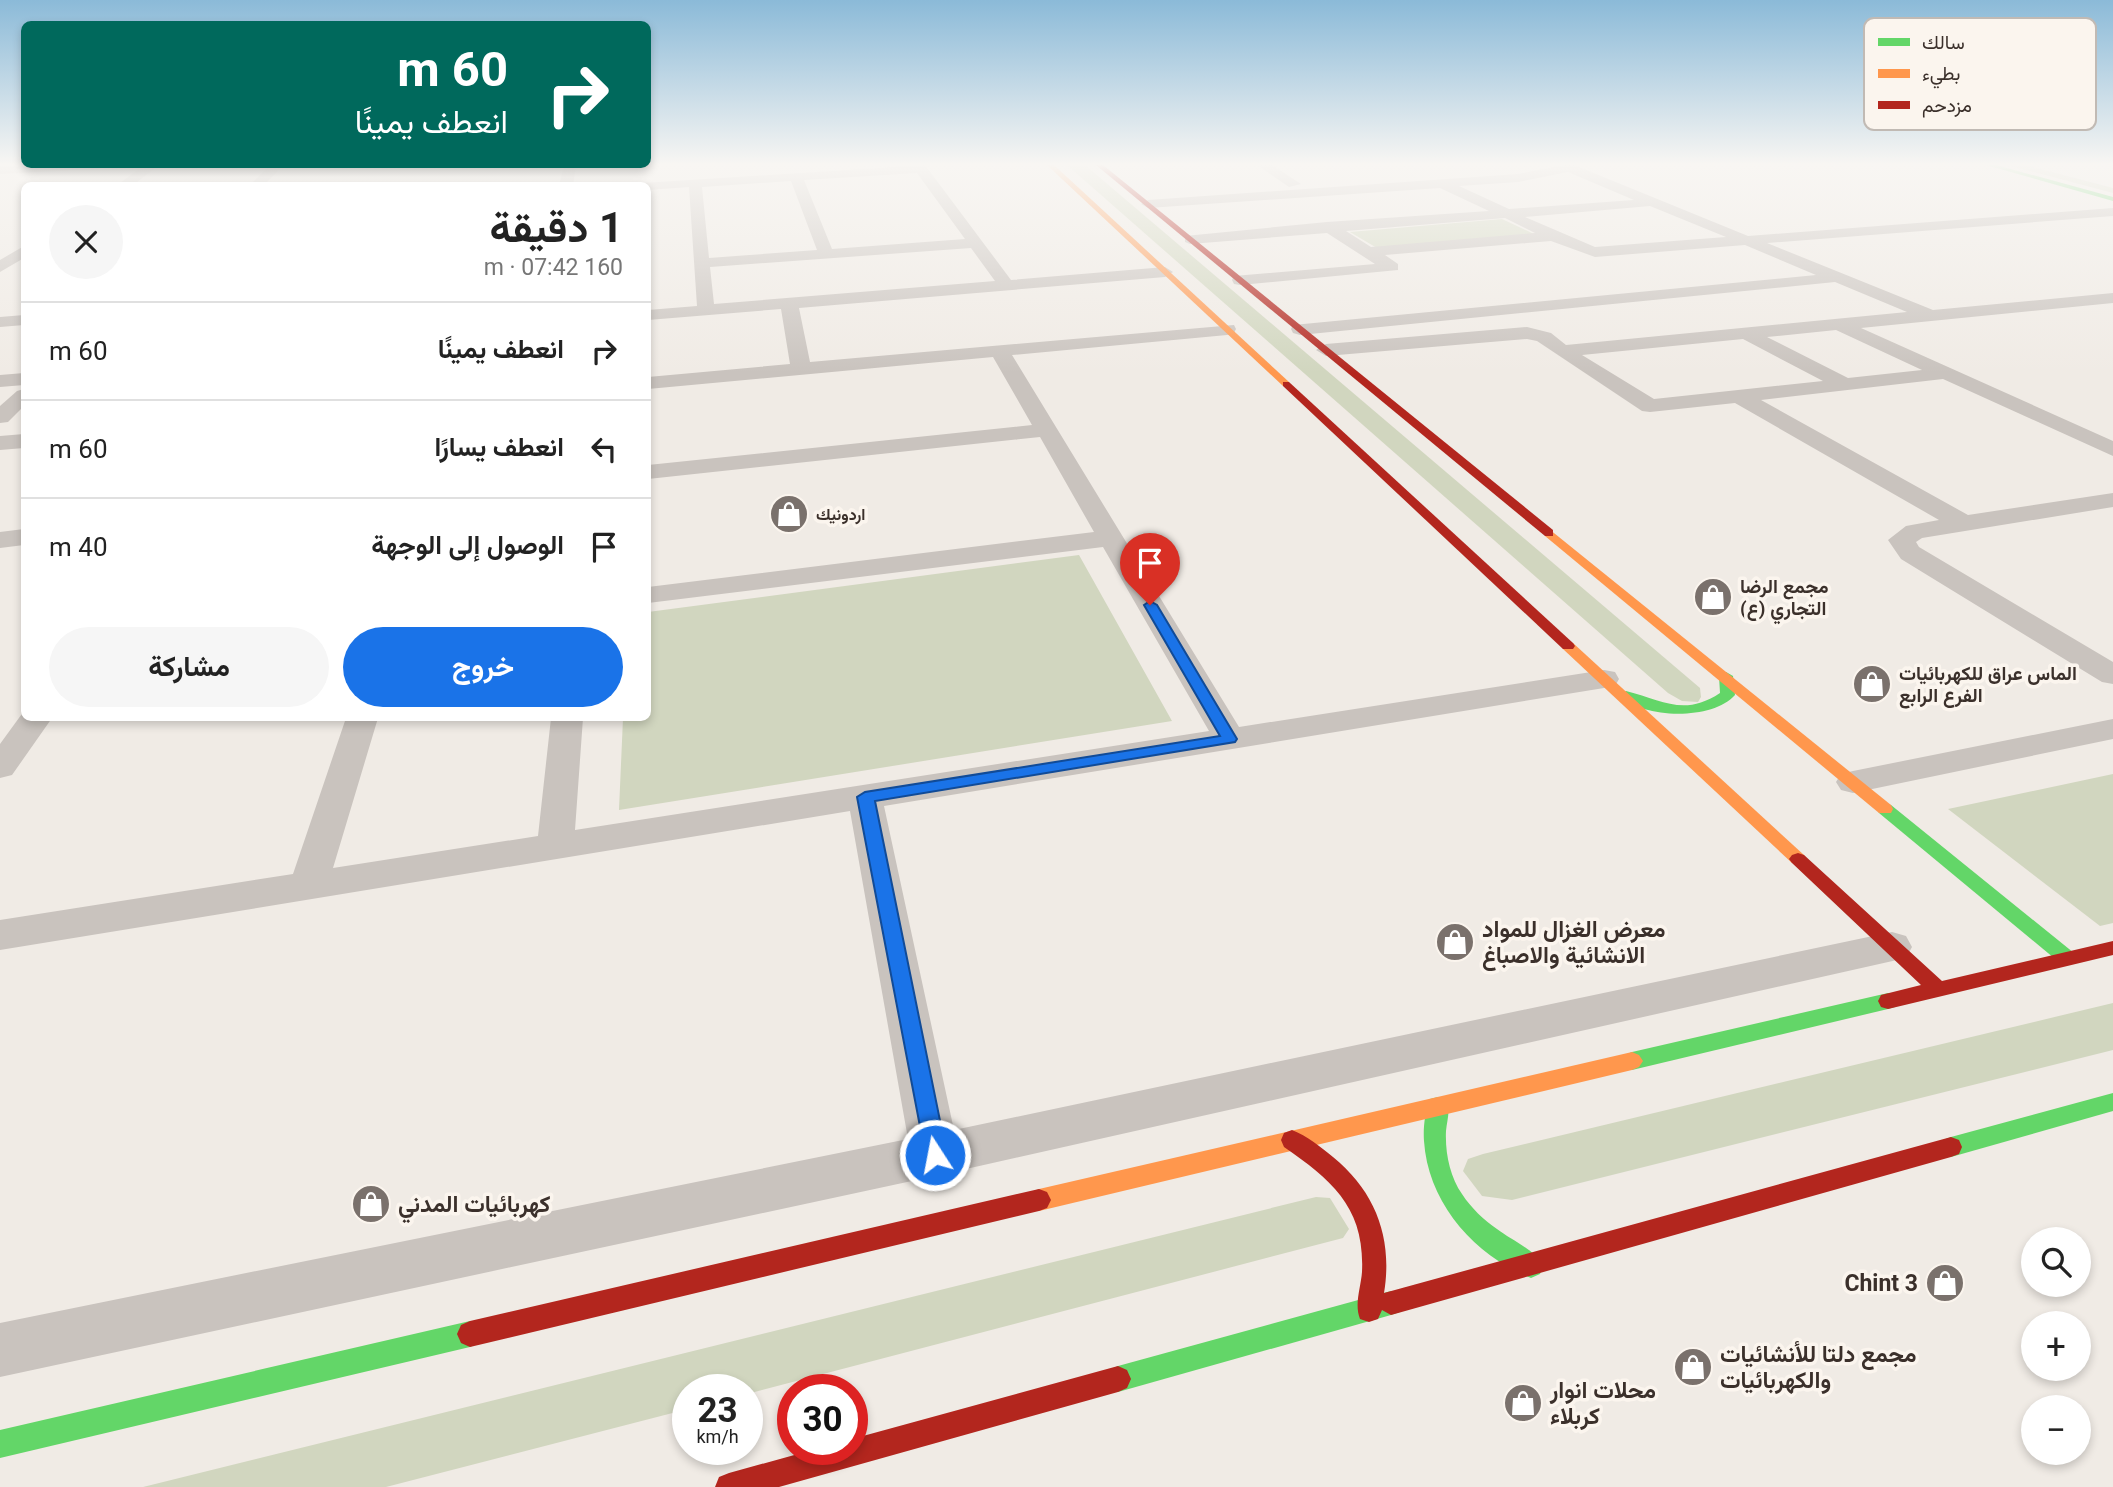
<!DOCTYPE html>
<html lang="ar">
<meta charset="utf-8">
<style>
body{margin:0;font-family:Roboto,Vazirmatn,sans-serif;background:#f6f6f6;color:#222;direction:rtl;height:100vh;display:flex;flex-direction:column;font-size:26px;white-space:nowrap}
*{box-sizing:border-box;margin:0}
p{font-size:23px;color:#767676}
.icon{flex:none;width:38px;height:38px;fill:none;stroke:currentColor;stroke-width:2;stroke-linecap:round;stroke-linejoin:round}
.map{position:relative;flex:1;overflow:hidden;direction:ltr}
.drawer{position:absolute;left:21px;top:182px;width:630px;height:539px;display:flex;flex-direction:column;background:#fff;border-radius:10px;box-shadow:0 4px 10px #0003;direction:rtl}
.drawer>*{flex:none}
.hud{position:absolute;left:21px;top:21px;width:630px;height:147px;border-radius:10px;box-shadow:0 4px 10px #0003;direction:rtl;background:#00695c;color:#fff;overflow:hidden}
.buttons{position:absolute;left:2021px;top:1227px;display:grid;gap:14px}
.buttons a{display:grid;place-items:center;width:70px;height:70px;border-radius:50%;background:#fff;box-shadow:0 4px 10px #0003;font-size:35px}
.speed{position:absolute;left:672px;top:1374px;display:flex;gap:14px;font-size:35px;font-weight:700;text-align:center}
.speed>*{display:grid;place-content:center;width:91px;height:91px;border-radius:50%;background:#fff;box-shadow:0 4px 10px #0003;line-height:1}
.speed small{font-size:18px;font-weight:400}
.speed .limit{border:10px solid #d22;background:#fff;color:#111}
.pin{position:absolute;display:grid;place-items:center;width:60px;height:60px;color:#fff;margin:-72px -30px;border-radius:50% 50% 50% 0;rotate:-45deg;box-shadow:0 0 7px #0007}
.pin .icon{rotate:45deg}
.me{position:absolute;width:77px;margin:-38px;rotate:349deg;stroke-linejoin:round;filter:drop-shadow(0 0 5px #0008)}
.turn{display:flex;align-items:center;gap:24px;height:147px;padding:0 28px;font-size:32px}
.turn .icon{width:91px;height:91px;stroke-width:2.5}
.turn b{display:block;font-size:49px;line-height:60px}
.round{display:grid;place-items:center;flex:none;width:74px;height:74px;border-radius:37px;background:#f6f6f6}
.head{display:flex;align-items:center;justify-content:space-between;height:119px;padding:0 28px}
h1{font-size:42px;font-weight:700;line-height:52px}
.action{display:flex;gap:14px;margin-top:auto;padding:14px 28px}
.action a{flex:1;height:80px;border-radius:42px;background:#1a73e8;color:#fff;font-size:28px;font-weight:700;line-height:80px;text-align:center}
.action a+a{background:#f6f6f6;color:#222}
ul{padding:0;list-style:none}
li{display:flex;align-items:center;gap:21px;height:98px;padding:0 28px;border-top:2px solid #e0e0e0}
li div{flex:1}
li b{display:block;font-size:26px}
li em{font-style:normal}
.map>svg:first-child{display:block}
</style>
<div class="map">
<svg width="2113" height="1487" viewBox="0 0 2113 1487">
<rect width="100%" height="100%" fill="#f0ebe5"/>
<g fill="#d1d6bf">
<path d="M1067,165H1085L1700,688L1701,697L1698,702L1682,701L1668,693Z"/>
<path d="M2007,165H2025L2113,188V193Z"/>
<path d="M1502,219L1534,234L1377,248L1350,232Z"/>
<path d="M1079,555L1172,721L619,810L623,718H648V612Z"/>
<path d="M2113,774V923L2100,926L1948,809Z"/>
<path d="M2113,1003V1050L1512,1200L1482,1196L1463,1171L1468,1159L1483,1154Z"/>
<path d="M1316,1197L1330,1198L1349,1229L1343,1238L747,1394V1390H688V1409L386,1487H143Z"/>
</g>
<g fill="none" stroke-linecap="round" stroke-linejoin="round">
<g fill="#c9c3be" fill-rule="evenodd">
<path d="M103,165L97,169L0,174V166Z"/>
<path d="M144,165H159L132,186H116Z"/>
<path d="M270,165H284L263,186H249Z"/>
<path d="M564,165H576L573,186H559Z"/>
<path d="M925,165L1011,280L1165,267L1173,272L1165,277L799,308L810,362L1234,325L1236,329L1234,333L1227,335L1012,355L1239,727L1604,670L1615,672L1619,679L1615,686L1604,688L884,806L954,1130L1892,932L1906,936L1912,947L1906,958L935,1176L0,1377V1323L908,1139L850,811L0,950V920L293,874L346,718H378L333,868L538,836L551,718H583L575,830L1209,731L1103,547L648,603V587L1094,532L1040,437L648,479V465L1032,425L993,357L648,389V377L790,364L781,309L648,320V310L697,306L689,187L648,190V186H642L643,183ZM917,173L965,239L832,249L804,180ZM791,181L817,250L709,258L702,187ZM971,248L995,281L714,304L710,267Z"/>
<path d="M1257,165H1272L1301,184L1289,187Z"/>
<path d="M1564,165H1574L1748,236L2113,208V216L1767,243L1933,310L2113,293V303L1861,328L2113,441V456L1943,379L1761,400L1968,515L2113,493V507L1922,538L1916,542L1919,547L2113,662V684L2102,682L1901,559L1888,540L1906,526L1939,520L1735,403L1650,412L1642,411L1537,341L1527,339L1326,356L1316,350L1326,344L1527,327L1551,333L1566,345L1907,312L1835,282L1300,335L1293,333L1291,329L1293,325L1816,275L1745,245L1595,257L1551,241L1385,255L1398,264V270L1240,285L1234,284L1232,280L1234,276L1375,264L1327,233L1190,244L1185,242V236L1327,222L1489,211L1440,188L1148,208L1141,204L1148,200L1518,174ZM1568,172L1634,200L1509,209L1459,186L1518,182ZM1650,206L1726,237L1595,247L1525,217ZM1505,218L1535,233L1371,247L1346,231ZM1836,330L1922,370L1848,378L1767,337ZM1743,339L1823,381L1654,399L1582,355Z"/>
<path d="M24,246V258L0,272V260Z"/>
<path d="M24,315V325L0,327V317Z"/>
<path d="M24,373V385L0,387V375Z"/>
<path d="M24,389V406L8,422L0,423V406L17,391Z"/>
<path d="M24,434V448L0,450V436Z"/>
<path d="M24,529V545L0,548V532Z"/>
<path d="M24,711V718H52L12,775L0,778V744Z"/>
<path d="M2113,719V739L1853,793L1841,790L1836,782L1841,774L1853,771Z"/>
</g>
<g fill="#63d668" fill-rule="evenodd">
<path d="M1986,165H1996L2113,197V201Z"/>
<path d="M1726,672L1733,676L1735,695C1712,721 1642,719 1619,695L1626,691C1662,700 1684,717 1720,693L1719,676Z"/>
<path d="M1885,803L1891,805L2074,953L2077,958L2074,963L2067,965L2060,963L1879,813L1877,809Z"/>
<path d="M1888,993L1895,995L1898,1001L1895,1007L1888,1009L1632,1070L1625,1067L1621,1061L1625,1055L1632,1052Z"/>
<path d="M2113,1093V1111L1951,1157L1943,1154L1940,1147L1943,1140L1951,1137Z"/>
<path d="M1438,1097L1446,1099C1451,1110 1447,1120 1446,1131C1445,1153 1450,1177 1462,1194C1471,1208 1484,1220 1497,1229C1511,1240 1536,1250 1543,1266L1540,1274L1531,1278C1474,1255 1428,1203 1424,1141C1423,1128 1425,1111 1430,1099Z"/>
<path d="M1391,1291L1400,1294L1404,1303L1400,1312L1391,1315L1118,1392L1109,1388L1105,1379L1109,1370L1118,1366Z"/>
<path d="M470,1321L479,1325L483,1334L479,1343L470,1347L0,1458V1430Z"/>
</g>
<g fill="#ff974d" fill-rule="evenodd">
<path d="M1047,165H1054L1289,382V386H1283Z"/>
<path d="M1549,529L1891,805L1893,809L1891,813H1879L1545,536V530Z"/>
<path d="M1568,642L1573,643L1804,855L1807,859L1804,863H1792L1563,649L1561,646Z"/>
<path d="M1632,1052L1639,1055L1643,1061L1639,1067L1632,1070L1039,1211L1031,1208L1027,1200L1031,1192L1039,1189Z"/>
</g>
<g fill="#b3261e" fill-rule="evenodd">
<path d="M1096,165H1103L1553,530V536H1545Z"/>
<path d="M1283,382H1289L1573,643L1575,646L1573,649H1563L1283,386Z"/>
<path d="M1798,853L1804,855L1942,981L2113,941V955L1888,1009L1881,1007L1878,1001L1881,995L1921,985L1792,863L1789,859L1792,855Z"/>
<path d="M1292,1130C1307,1136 1321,1147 1333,1157C1376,1192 1393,1239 1384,1293L1951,1137L1959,1140L1962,1147L1959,1154L1951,1157L1391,1315L1382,1310L1378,1319L1369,1322L1360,1319C1354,1304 1361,1287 1362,1272C1365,1208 1333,1181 1284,1147L1281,1140L1284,1133Z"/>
<path d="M1039,1189L1047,1192L1051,1200L1047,1208L1039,1211L470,1347L461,1343L457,1334L461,1325L470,1321Z"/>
<path d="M1118,1366L1127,1370L1131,1379L1127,1388L1118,1392L779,1487H715L719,1477L729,1473L816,1449H852V1439Z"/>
</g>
</g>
<linearGradient id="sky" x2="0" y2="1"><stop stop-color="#8bbad8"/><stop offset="0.44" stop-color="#f8f6f3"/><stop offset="1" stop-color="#f8f6f3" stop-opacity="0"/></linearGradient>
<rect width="2113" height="373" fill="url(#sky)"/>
<path fill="#1a73e8" stroke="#114b97" stroke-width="2" d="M1150,601L1157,605L1237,739L1235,742L875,801L947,1155L943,1163L935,1166L927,1163L857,797L865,792L1220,736L1144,605Z"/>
<defs>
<symbol id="shop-disc" viewBox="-11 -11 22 22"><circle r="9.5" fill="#7a716c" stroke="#fbf5ee"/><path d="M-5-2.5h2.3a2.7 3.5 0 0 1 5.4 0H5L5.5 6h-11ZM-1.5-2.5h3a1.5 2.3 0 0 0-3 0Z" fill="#fff"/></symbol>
</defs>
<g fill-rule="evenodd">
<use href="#shop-disc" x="767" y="492" width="44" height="44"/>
<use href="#shop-disc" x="1691" y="575" width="44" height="44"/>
<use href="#shop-disc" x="1850" y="662" width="44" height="44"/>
<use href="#shop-disc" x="1433" y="920" width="44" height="44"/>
<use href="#shop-disc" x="349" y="1182" width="44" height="44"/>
<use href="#shop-disc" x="1923" y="1261" width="44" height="44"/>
<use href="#shop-disc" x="1671" y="1345" width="44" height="44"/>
<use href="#shop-disc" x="1501" y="1381" width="44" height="44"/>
</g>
<g text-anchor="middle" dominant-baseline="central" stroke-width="7" stroke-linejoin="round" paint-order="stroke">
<g font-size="16" font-weight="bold" fill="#3b302b" stroke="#fbf5ee" text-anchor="start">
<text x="816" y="514">اردونيك</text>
</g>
<g font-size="19" font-weight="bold" fill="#3b302b" stroke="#fbf5ee" text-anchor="start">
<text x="1740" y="586">مجمع الرضا<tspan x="1740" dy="22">(ع) التجاري</tspan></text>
<text x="1899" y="673">الماس عراق للكهربائيات<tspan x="1899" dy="22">الفرع الرابع</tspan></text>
</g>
<g font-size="23" font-weight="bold" fill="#3b302b" stroke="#fbf5ee" text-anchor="start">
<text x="1482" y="929">معرض الغزال للمواد<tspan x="1482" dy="26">الانشائية والاصباغ</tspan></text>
<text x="398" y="1204">كهربائيات المدني</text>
<text x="1918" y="1283" text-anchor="end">Chint 3</text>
<text x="1720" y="1354">مجمع دلتا للأنشائيات<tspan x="1720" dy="26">والكهربائيات</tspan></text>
<text x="1550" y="1390">محلات انوار<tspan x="1550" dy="26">كربلاء</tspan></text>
</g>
</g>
<rect x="1864" y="18" width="232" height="112" rx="10" fill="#fbf5ee" stroke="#c1bab4" stroke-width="2"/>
<rect x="1878" y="38" width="32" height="8" fill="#63d668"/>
<rect x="1878" y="69" width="32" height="9" fill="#ff974d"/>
<rect x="1878" y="101" width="32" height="8" fill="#b3261e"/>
<g font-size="19" fill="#3b302b">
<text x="1922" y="49">سالك</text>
<text x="1922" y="80">بطيء</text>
<text x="1922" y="112">مزدحم</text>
</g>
</svg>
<div class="buttons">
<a><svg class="icon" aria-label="search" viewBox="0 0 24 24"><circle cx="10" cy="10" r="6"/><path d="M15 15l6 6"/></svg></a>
<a>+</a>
<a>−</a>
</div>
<div class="speed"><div>23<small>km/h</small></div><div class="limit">30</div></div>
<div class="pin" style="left:1150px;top:605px;background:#d93025"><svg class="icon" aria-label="arrive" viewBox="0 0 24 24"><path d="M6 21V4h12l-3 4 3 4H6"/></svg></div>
<svg class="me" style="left:935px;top:1155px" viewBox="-20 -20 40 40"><circle r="17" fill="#1a73e8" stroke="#fff" stroke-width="3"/><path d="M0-11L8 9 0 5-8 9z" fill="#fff"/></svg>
<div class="hud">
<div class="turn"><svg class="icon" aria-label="right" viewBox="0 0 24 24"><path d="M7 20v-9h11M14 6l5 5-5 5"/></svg><div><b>60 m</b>انعطف يمينًا</div></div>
</div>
<section class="drawer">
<div class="head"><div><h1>1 دقيقة</h1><p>160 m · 07:42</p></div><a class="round"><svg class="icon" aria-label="close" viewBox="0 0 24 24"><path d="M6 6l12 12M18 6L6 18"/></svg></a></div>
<ul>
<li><svg class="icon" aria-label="right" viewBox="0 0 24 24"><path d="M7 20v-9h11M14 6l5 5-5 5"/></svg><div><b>انعطف يمينًا</b></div><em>60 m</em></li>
<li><svg class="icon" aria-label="left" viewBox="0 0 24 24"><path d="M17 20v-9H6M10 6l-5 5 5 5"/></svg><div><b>انعطف يسارًا</b></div><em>60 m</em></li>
<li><svg class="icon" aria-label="arrive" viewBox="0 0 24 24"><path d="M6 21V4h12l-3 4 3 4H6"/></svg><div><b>الوصول إلى الوجهة</b></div><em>40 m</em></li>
</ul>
<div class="action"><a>خروج</a><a>مشاركة</a></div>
</section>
</div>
